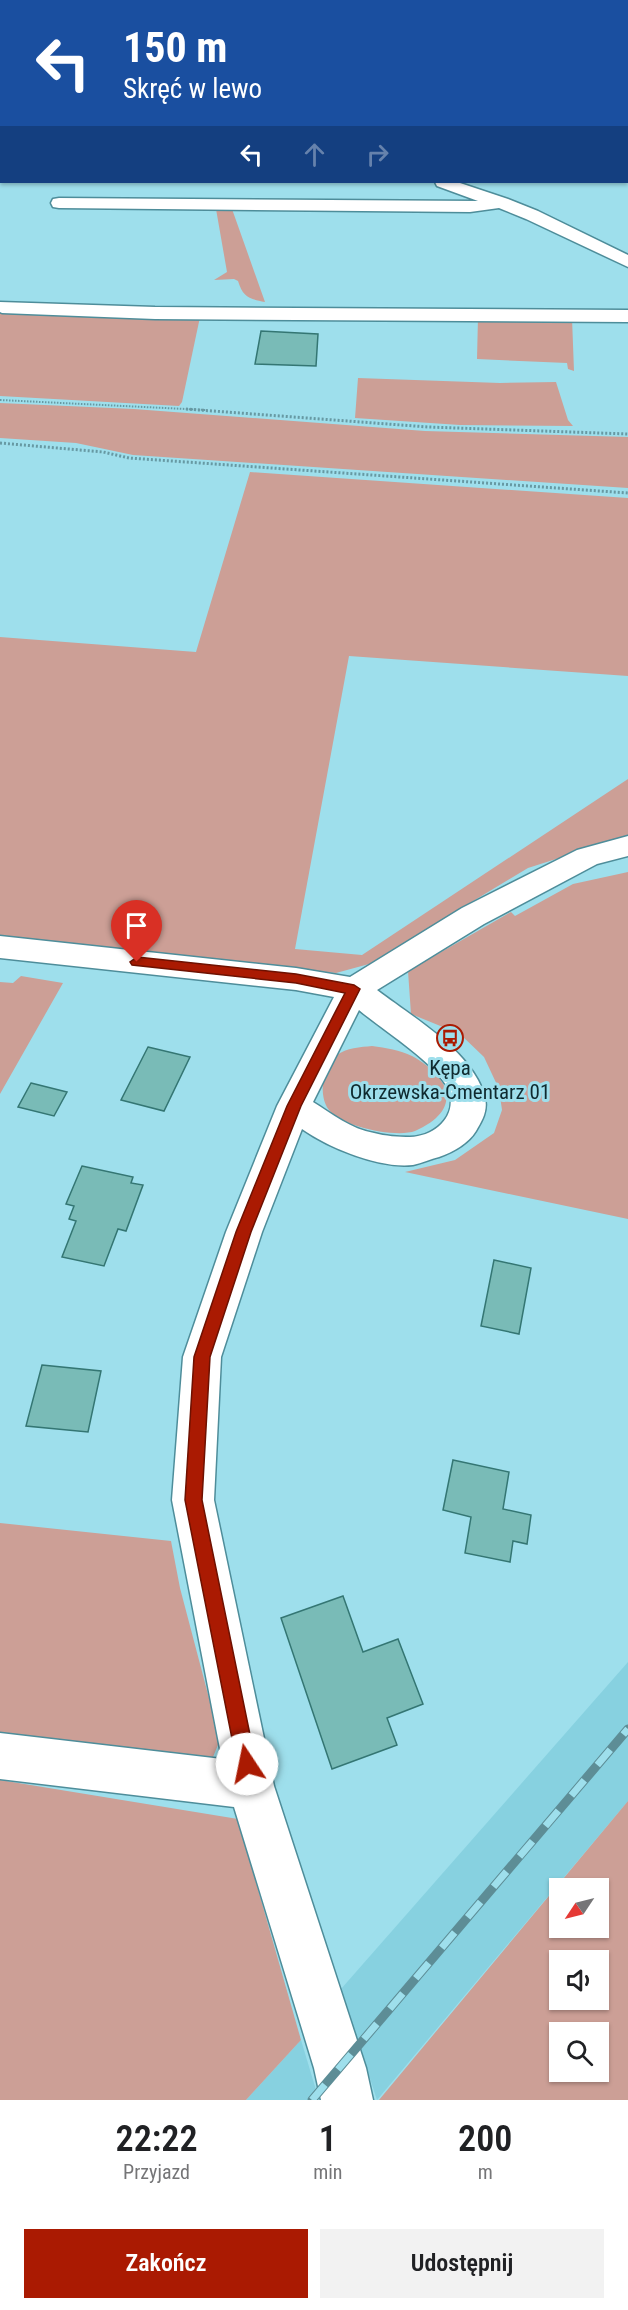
<!DOCTYPE html>
<html lang="pl">
<meta charset="utf-8">
<style>
body{margin:0;font-family:"Roboto Condensed",sans-serif;background:#f2f2f2;color:#202124;height:100vh;display:flex;flex-direction:column;font-size:22px;white-space:nowrap}
*{box-sizing:border-box;margin:0}
p{font-size:20px;color:#757577}
.icon{flex:none;width:33px;height:33px;fill:none;stroke:currentColor;stroke-width:2;stroke-linecap:round;stroke-linejoin:round}
.map{position:relative;height:2100px;overflow:hidden}
.drawer{display:flex;flex-direction:column;background:#fff;flex:1}
.drawer>*{flex:none}
.hud{position:absolute;left:0px;top:0px;width:628px;height:183px;box-shadow:0 2px 4px #0004;background:#1a4fa0;color:#fff;overflow:hidden}
.needle{width:39px;rotate:235deg}
.tools{position:absolute;left:549px;top:1878px;display:grid;gap:12px}
.tools a{display:grid;place-items:center;width:60px;height:60px;border-radius:0px;background:#fff;box-shadow:0 2px 4px #0004;font-size:30px}
.pin{position:absolute;display:grid;place-items:center;width:51px;height:51px;color:#fff;margin:-62px -26px;border-radius:50% 50% 50% 0;rotate:-45deg;box-shadow:0 0 6px #0007}
.pin .icon{rotate:45deg}
.me{position:absolute;width:66px;margin:-33px;rotate:349deg;stroke-linejoin:round;filter:drop-shadow(0 0 4px #0008)}
.turn{display:flex;align-items:center;gap:21px;height:126px;padding:0 24px;font-size:27px}
.turn .icon{width:78px;height:78px;stroke-width:2.5}
.turn b{display:block;font-size:42px;line-height:51px}
.lanes{display:flex;align-items:center;height:57px;padding:0 24px;background:#0003;justify-content:center;gap:30px;direction:ltr}
.lanes .off{opacity:.35}
.eta{display:flex;justify-content:space-evenly;align-items:center;height:102px;text-align:center}
.eta b{font-size:36px;font-weight:600;line-height:42px}
.button{display:flex;gap:12px;margin-top:auto;padding:12px 24px}
.button a{flex:1;height:69px;border-radius:0px;background:#aa1a02;color:#fff;font-size:24px;font-weight:600;line-height:69px;text-align:center}
.button a+a{background:#f2f2f2;color:#202124}
.map>svg:first-child{display:block}
</style>
<div class="map">
<svg width="628" height="2100" viewBox="0 0 628 2100">
<rect width="100%" height="100%" fill="#9edfec"/>
<g fill="#87d1e0">
<path d="M628,1662V1801L377,2100L341,1989Z"/>
<path d="M301,2040L319,2100H246Z"/>
</g>
<g fill="#cc9f96" fill-rule="evenodd">
<path d="M0,0H220V1L2,2L1,21Z"/>
<path d="M216,209H232L265,302C249,299 243,297 238,281L234,279L214,280L227,272Z"/>
<path d="M0,311L200,317L182,402L179,406L0,396Z"/>
<path d="M478,317L572,318L574,371L568,369L567,363L477,359Z"/>
<path d="M358,378L500,383L556,382L568,420L573,426L460,425L355,418Z"/>
<path d="M0,403L134,409L425,431L628,437V488L133,455L76,443L0,438Z"/>
<path d="M250,472L628,498V676L349,656L295,949L362,955L628,779V836L528,868L369,964L336,973L0,936V637L196,652Z"/>
<path d="M628,872V1219L405,1172L455,1160L494,1133L502,1110L499,1089L484,1057L460,1034L411,1014L408,971L511,912L515,916L573,884Z"/>
<path d="M21,976L63,983L0,1094V982L13,983Z"/>
<path d="M372,1046C386,1048 400,1050 412,1056C452,1078 463,1110 415,1131C397,1138 341,1127 329,1110C318,1096 322,1066 337,1055C346,1048 361,1047 372,1046Z"/>
<path d="M0,1523L171,1541L180,1588L220,1740L213,1757L196,1766L0,1738Z"/>
<path d="M0,1780L238,1819L301,2040L246,2100H0Z"/>
<path d="M628,1801V2100H379ZM560,1888H598V1928H560ZM560,1960H598V2000H560ZM560,2032H598V2072H560Z"/>
</g>
<g fill="#79bbb7" stroke="#347673" stroke-width="1.5">
<path d="M261,331L318,334L316,366L255,364Z"/>
<path d="M148,1047L190,1057L164,1111L121,1100Z"/>
<path d="M31,1083L67,1092L54,1116L18,1107Z"/>
<path d="M82,1166L133,1177L131,1183L143,1185L126,1231L118,1229L104,1266L62,1257L76,1221L69,1219L74,1206L66,1204Z"/>
<path d="M494,1260L531,1268L519,1334L481,1326Z"/>
<path d="M42,1365L101,1371L88,1432L26,1426Z"/>
<path d="M453,1460L509,1472L503,1509L531,1515L527,1544L513,1541L510,1562L465,1553L471,1517L443,1510Z"/>
<path d="M343,1596L363,1652L398,1639L423,1704L387,1718L397,1745L332,1769L281,1618Z"/>
</g>
<g fill="none" stroke-linecap="round" stroke-linejoin="round">
<defs>
<g id="minor">
<rect x="220" y="0" width="14" height="2"/>
<path d="M435,182H457L508,199L538,211L628,255V267L526,219L499,208L470,212L59,208L53,207L51,203L53,199L59,198L478,201L437,186Z"/>
<path d="M0,302L155,307L628,310V322L155,319L2,313L0,312Z"/>
<path d="M628,836V856L597,864L484,924L377,990C412,1017 474,1052 485,1098C488,1111 482,1121 476,1131C468,1144 453,1152 439,1157C431,1159 422,1163 413,1165C380,1169 329,1148 302,1129L262,1232L221,1357L214,1500L274,1786L366,2068L373,2100H321L314,2068L234,1807L0,1779V1733L222,1759L172,1500L183,1357L226,1232L277,1106L334,997L296,990L0,958V936L296,968L350,977L462,908L577,850ZM359,1010C383,1030 431,1060 446,1085C461,1112 438,1136 410,1137C399,1137 385,1136 374,1133C351,1129 332,1114 313,1102Z"/>
</g>
</defs>
<use href="#minor" stroke="#4e8d9a" stroke-width="3"/>
<path stroke="#6799a3" stroke-width="2" stroke-dasharray="1.5 1.5" stroke-linecap="butt" d="M0,400L206,410"/>
<g stroke="#6799a3" stroke-width="3" stroke-dasharray="2 2" stroke-linecap="butt">
<path d="M186,409L428,427L628,434"/>
<path d="M0,443L103,452L129,458L628,493"/>
</g>
<use href="#minor" fill="#fff" fill-rule="evenodd"/>
<defs>
<path id="rail" d="M312,2100L628,1729"/>
</defs>
<use href="#rail" stroke="#5d8d96" stroke-width="9"/>
<use href="#rail" stroke="#9edfec" stroke-width="7" stroke-dasharray="20" stroke-linecap="butt"/>
</g>
<path fill="#aa1a02" stroke="#6e1101" stroke-width="1.5" d="M137,957L296,974L354,985L360,989L301,1106L251,1232L210,1357L202,1500L256,1764L254,1771L247,1773L240,1771L237,1764L185,1500L194,1357L236,1232L287,1106L345,993L296,983L132,965L130,962Z"/>
<defs>
<symbol id="bus-ring" viewBox="-11 -11 22 22"><circle r="9.5" fill="#9edfec" stroke="#aa1a02" stroke-width="1.5"/><path d="M-5-6H5V4H4V6H2V4H-2V6H-4V4H-5ZM-3.5-4V0h7V-4ZM-3.5 1.2v1.5H-2V1.2ZM2 1.2v1.5H3.5V1.2Z" fill="#aa1a02"/></symbol>
</defs>
<g fill-rule="evenodd">
<use href="#bus-ring" x="435" y="1023" width="30" height="30"/>
</g>
<g text-anchor="middle" dominant-baseline="central" stroke-width="6" stroke-linejoin="round" paint-order="stroke">
<g font-size="21" fill="#0f2a2f" stroke="#9edfec">
<text x="450" y="1068">Kępa<tspan x="450" dy="24">Okrzewska-Cmentarz 01</tspan></text>
</g>
</g>
</svg>
<div class="tools">
<a><svg class="needle" viewBox="-14 -14 28 28"><path d="M0-13l5 13h-10z" fill="#e53935"/><path d="M0 13l5-13h-10z" fill="#757577"/></svg></a>
<a><svg class="icon" aria-label="sound" viewBox="0 0 24 24"><path d="M4 9h4l5-4v14l-5-4H4zM17 9q2 3 0 6"/></svg></a>
<a><svg class="icon" aria-label="search" viewBox="0 0 24 24"><circle cx="10" cy="10" r="6"/><path d="M15 15l6 6"/></svg></a>
</div>
<div class="pin" style="left:137px;top:962px;background:#d93025"><svg class="icon" aria-label="arrive" viewBox="0 0 24 24"><path d="M6 21V4h12l-3 4 3 4H6"/></svg></div>
<svg class="me" style="left:247px;top:1764px" viewBox="-20 -20 40 40"><circle r="19" fill="#fff"/><path d="M0-13L10 11 0 6-10 11z" fill="#aa1a02"/></svg>
<div class="hud">
<div class="turn"><svg class="icon" aria-label="left" viewBox="0 0 24 24"><path d="M17 20v-9H6M10 6l-5 5 5 5"/></svg><div><b>150 m</b>Skręć w lewo</div></div>
<div class="lanes"><svg class="icon" aria-label="left" viewBox="0 0 24 24"><path d="M17 20v-9H6M10 6l-5 5 5 5"/></svg><svg class="icon off" aria-label="ahead" viewBox="0 0 24 24"><path d="M12 20V5M6 11l6-6 6 6"/></svg><svg class="icon off" aria-label="right" viewBox="0 0 24 24"><path d="M7 20v-9h11M14 6l5 5-5 5"/></svg></div>
</div>
</div>
<section class="drawer">
<div class="eta">
<div><b>22:22</b><p>Przyjazd</p></div>
<div><b>1</b><p>min</p></div>
<div><b>200</b><p>m</p></div>
</div>
<div class="button"><a>Zakończ</a><a>Udostępnij</a></div>
</section>
